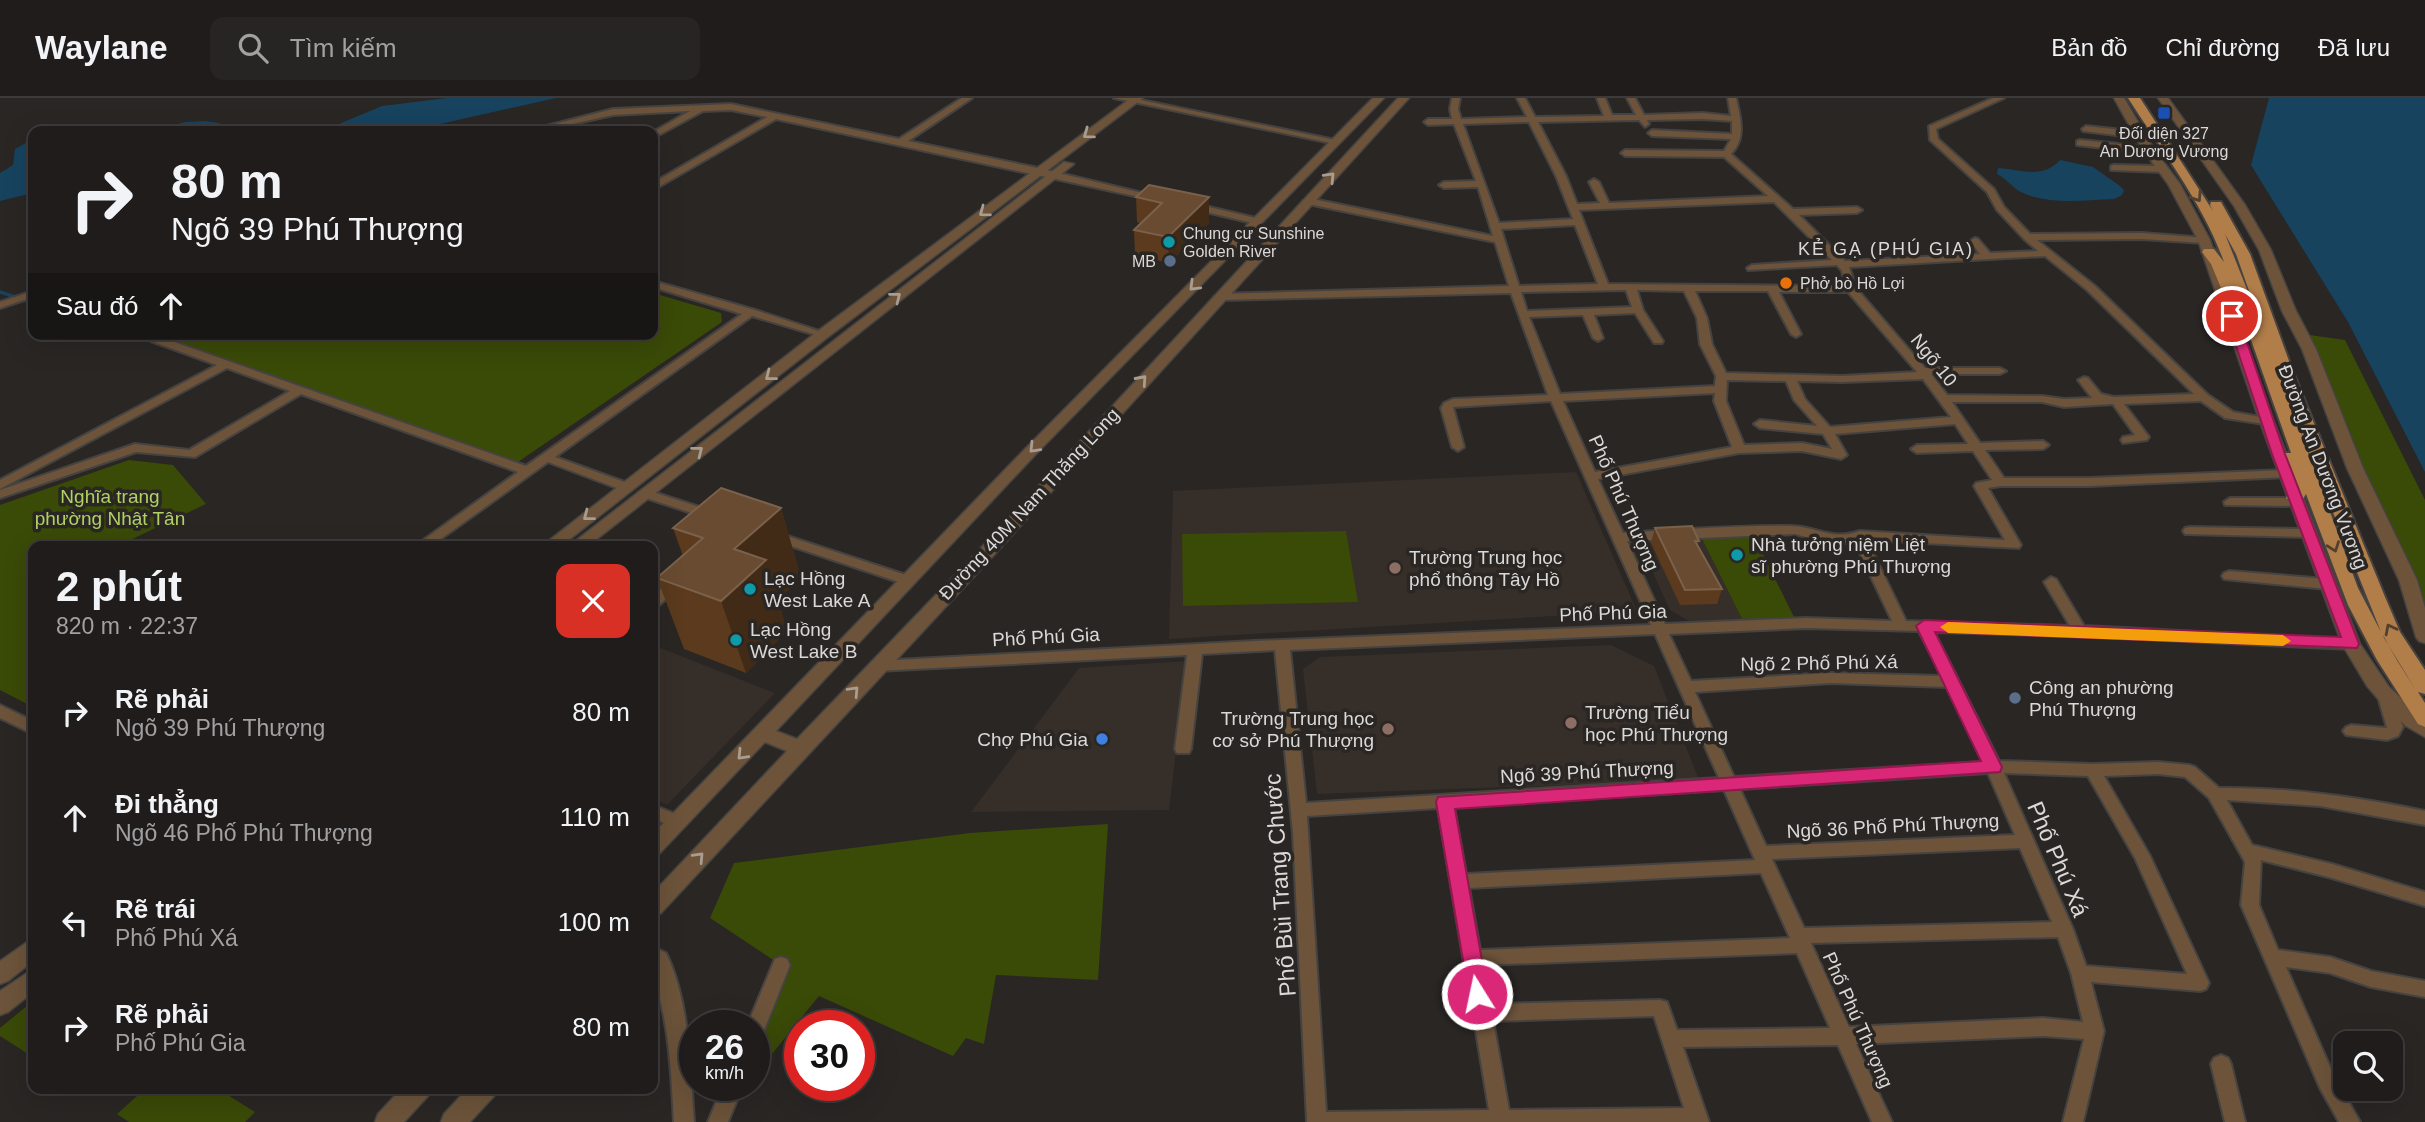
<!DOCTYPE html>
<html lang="vi">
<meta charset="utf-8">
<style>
body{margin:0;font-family:Arial,sans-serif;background:#272524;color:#f1f3f6;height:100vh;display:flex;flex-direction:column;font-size:26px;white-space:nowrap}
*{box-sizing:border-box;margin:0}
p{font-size:23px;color:#a1a1a3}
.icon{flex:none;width:38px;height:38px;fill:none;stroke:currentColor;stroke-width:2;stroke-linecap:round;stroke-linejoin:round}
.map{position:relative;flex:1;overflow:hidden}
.panel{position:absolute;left:28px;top:443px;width:630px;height:553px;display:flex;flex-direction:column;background:#1f1c1b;border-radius:14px;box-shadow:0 7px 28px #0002,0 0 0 2px #3c3a3a}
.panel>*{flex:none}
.top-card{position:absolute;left:28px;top:28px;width:630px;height:214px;border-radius:14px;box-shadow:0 7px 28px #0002,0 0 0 2px #3c3a3a;background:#1f1c1b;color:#f1f3f6;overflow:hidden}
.fabs{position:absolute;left:2333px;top:933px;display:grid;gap:14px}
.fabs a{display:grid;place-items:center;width:70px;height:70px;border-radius:14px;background:#1f1c1b;box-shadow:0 7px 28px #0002,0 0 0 2px #3c3a3a;font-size:35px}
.speed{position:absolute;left:679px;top:912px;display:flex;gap:14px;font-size:35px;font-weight:700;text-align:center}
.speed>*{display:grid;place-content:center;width:91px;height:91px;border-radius:50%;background:#1f1c1b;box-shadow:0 7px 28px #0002,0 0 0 2px #3c3a3a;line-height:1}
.speed small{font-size:18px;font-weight:400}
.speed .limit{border:10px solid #d22;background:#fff;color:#111}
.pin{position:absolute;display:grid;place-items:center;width:60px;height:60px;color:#fff;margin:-30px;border:4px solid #fff;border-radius:50%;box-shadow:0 2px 7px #0007}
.me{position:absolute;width:77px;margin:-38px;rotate:350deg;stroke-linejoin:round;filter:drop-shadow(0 0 5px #0008)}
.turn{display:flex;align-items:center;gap:24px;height:147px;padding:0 28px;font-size:32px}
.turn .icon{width:91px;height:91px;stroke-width:2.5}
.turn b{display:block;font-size:49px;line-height:60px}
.then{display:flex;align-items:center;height:66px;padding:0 28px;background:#0003;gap:14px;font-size:26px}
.round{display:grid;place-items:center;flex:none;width:74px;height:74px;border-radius:14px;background:#272524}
.summary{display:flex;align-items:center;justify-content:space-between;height:119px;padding:0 28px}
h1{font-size:42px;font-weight:600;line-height:52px}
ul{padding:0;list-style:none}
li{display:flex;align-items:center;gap:21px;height:105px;padding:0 28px}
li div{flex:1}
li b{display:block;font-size:26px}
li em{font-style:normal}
header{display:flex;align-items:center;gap:42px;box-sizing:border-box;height:98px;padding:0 35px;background:#1f1c1b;border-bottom:2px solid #3c3a3a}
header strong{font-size:33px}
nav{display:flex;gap:38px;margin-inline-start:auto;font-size:24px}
.search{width:490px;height:63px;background:#272524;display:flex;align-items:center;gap:18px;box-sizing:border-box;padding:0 24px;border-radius:14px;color:#a1a1a3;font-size:26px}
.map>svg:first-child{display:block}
</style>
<header>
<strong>Waylane</strong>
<div class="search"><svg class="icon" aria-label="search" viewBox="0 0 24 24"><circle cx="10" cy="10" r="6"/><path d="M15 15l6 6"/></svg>Tìm kiếm</div>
<nav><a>Bản đồ</a><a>Chỉ đường</a><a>Đã lưu</a></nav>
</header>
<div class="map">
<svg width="2425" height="1024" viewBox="0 0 2425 1024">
<rect width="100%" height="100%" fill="#292624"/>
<g fill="#362e28">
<path d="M1576,374L1637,513L1169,541L1173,393Z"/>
<path d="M1701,439L1742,521L1689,523L1670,512L1638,442Z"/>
<path d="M653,547L775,595L667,707L653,700Z"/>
<path d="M1611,547L1654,568L1699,682L1317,696L1303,571L1320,559Z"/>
<path d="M1187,563L1169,712L971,714L1079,570Z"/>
</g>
<g fill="#3a4a07">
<path d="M653,195L721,215L722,224L515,366L163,238L167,236H653Z"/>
<path d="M2303,236L2345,242L2425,402V539Z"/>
<path d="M129,362L173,367L206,406L124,445L125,448H33V609L0,592V407Z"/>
<path d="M1346,433L1358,504L1183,508L1182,436Z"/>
<path d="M1754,438L1794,519L1742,521L1701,439Z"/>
<path d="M1108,726L1098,882L996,877L984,946L966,940L953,958L819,898L754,978V934L781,867L710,820L734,765L970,735Z"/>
<path d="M33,903V959L0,938V930Z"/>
<path d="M146,990L218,991L255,1014L245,1024H129L117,1016Z"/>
</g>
<g fill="#17435f">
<path d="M447,0H556L409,33H322L382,8Z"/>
<path d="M2269,0H2425V374L2348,224L2251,67Z"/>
<path d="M205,23L219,25L226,30L225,33H151L185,24Z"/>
<path d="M33,41V95L0,103V75L13,67L15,51Z"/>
<path d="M2060,62L2093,69L2120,88L2124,92L2122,97L2114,101C2083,102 2048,108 2019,93C2012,89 2007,81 1997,76L1998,70C2022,72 2043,81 2060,62Z"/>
</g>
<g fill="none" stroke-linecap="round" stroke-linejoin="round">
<path stroke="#17435f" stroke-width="3.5" d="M0,194L33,205"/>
<defs>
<g id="minor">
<path d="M962,0H972L908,43L1038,70L1163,100L1158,103L776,21L653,92V85L767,19L731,12L703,13L653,40V34L690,13L613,17L541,33H527L613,11L731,6L899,41Z"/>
<path d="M1114,0H1131L1340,43L1336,46Z"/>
<path d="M1452,0H1460L1458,11L1461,21L1527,19L1517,0H1525L1535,19L1604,18L1597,0H1605L1612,17H1636L1627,0H1635L1644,17L1703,15L1731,18L1728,0H1736C1740,19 1747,40 1731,56L1793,111L1857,109L1862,112L1857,115L1799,117L1845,163L1980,156L1970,143L1975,140L1978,141L1990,155L2038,153L2024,141L1997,112L1987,94L1930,42L1929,28L1993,0H2004L1936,31L1938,41L1994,91L2004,109L2030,136L2142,135L2207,140L2209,142L2204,145L2142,141L2037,142L2095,188L2208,297L2233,314L2271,321V327L2225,320L2201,303L2124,306L2149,339L2147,342L2123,345L2121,342L2123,339L2135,337L2113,306L2064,309L2042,304H1952L1980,345L2043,343L2049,347L2043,351L1985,352L2004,380H2089L2286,372L2290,373L2292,376L2290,379L2089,388H2000L1988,390L2021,447L2019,450L1867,442L1906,523L2070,528L2044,484L2051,479L2056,481L2084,528L2356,542L2358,546L2351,551L2080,538L1934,534L1999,663L2093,666L2158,664L2189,667L2195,669L2219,690C2289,689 2357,699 2425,713V727L2320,708L2227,702L2252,747L2332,766L2425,794V808L2332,780L2261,762L2259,807L2278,852L2330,859L2371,873L2425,883V899L2371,889L2330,875L2286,869L2334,978L2360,1024H2339L2320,990L2241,807L2245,764L2209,700L2185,679L2158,676L2104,678L2150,758L2209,885L2206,891L2200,893L2091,884L2104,933L2083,1024H2063L2084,941L2043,938L1856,946L1892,1024H1872L1838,947L1683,949L1709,1024H1307L1293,735L1275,552L1202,556L1191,651L1189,655H1177L1175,651L1187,557L877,573L872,572L870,568L872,564L877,563L1255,543L1651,527L1551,303L1453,309L1464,349L1458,353L1452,349L1441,310L1444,305L1453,301L1548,297L1511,195L1219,202L1214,199L1219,196L1509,188L1495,144L1308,106L1303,103L1308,100L1493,138L1478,89L1444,90L1439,87L1444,84L1476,83L1454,26L1428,27L1424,24L1428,21H1452L1450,11ZM1703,21L1732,23V36L1652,32L1648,35L1652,38L1731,41L1724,53L1625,52L1621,55L1625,58L1724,59L1768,98L1609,105L1599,84L1594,81L1589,84L1600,105L1577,106L1566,78L1538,24L1639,22L1645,29L1649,26L1647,22ZM1529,24L1556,78L1573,121L1499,125L1463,26ZM1774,104L1832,162L1752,167L1747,170L1748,172L1837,167L1842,173L1845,188L1608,186L1579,112ZM1575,127L1598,186L1519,188L1501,131ZM2045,158L2087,192L2194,296L2114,299L2101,296L2088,280L2084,279L2078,282L2092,300L2064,301L2042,298L1947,297L1931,276H2000L2006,273L2000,270H1925L1856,190L1849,169ZM1626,192L1632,209L1527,213L1521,194ZM1637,192L1684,193L1697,220L1700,246L1716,278L1715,288L1560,296L1529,219L1583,217L1593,240L1598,243L1603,240L1594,217L1635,215L1654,245H1662L1663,243L1643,212ZM1695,193H1768L1791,236L1796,239L1801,236L1779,194H1848L1917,274L1842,278L1726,275L1712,246L1707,220ZM1923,281L1951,319L1830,329L1805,301L1797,283L1842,284ZM1727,282L1786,283L1794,302L1817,328L1760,322L1754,326L1760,330L1823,336L1832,351L1802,345L1744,347L1726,303ZM1715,295L1714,303L1732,349L1595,374L1563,303ZM1955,326L1968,346L1917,347L1911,351L1917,355L1973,353L1992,382L1976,385L1974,388L2005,442L1860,433C1831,443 1819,429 1792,428C1736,427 1679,432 1623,435L1598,381L1739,355L1802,353L1841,361L1847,357L1835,336ZM1795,436L1827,445H1855L1892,523L1806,520L1665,526L1627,443ZM1806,530L1919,533L1942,578L1831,575L1691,583L1669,536ZM1655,536L1719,680L1306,705L1290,552ZM1831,585L1947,589L1983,664L1734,679L1695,594ZM1988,675L2015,737L1766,748L1740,691ZM2004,675L2088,678L2135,760L2187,876L2086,868L2073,831ZM1724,692L1755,762L1466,776L1454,709ZM1438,710L1472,912L1471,915L1474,921L1489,1012L1326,1014L1307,718ZM2020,750L2052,824L1804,830L1772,761ZM1761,775L1790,840L1480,852L1469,790ZM2058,839L2071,875L2083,924L2043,920L1849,929L1811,845ZM1797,855L1830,930L1677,932L1667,904L1660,902L1490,906L1483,867ZM1654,918L1684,1010L1509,1012L1493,923Z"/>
<path d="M2086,28L2141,34L2145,37L2141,40L2083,33L2082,31Z"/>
<path d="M2080,42L2149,49L2153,52L2149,55L2077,47V43Z"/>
<path d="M2114,67L2162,68L2167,71L2162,74L2111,72V68Z"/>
<path d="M1192,105L1260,121L1262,123L1257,126L1189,110V106Z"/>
<path d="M653,183L755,212L828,236L823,239L752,218L555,359L630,386L632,389L630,392H622L548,364L431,448H415L518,374L301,296L195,359L136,354L0,400V392L135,346L189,352L290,293L227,270L0,391V382L217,267L151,243L149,236H159L160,239L526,368L742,216L653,189Z"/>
<path d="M33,193V199L0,210V204Z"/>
<path d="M644,391L718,415L719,418L713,422L640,398L638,395Z"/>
<path d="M2230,400H2296L2302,404L2296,408L2225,407L2224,404Z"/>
<path d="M2190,429L2308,431L2315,435L2308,439L2185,436L2183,433L2185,430Z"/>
<path d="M772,433L912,479L914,482L912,485H902L767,440L765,437L767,434Z"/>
<path d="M2229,473L2327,481L2334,486L2327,491L2224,481L2222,478L2224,475Z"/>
<path d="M678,478L685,483L683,486L658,508L653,510V498L673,480Z"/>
<path d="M2385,594L2390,595L2392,599L2403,629L2398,638L2387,642L2346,637L2343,633L2346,629L2351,627L2387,630L2378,599L2380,595Z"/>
<path d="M0,607L33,623V636L0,620Z"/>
<path d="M653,707L683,719L685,724L683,729L677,731L653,720Z"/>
<path d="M653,849L666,855C690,904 690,971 694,1024H674C672,991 671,958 665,925C661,900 652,874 653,849Z"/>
<path d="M781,859L787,861L790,867L761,940L754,942V928H747L775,861Z"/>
<path d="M2221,957L2228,960L2231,966L2245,1024H2225L2211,966L2214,960Z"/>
<path d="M723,987H743L728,1024H708Z"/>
</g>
<g id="tertiary">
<path d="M1131,0H1143L828,239L561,448H542L818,233Z"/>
<path d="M1373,0H1384L1035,357L776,633L797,641L981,450L1398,0H1409L993,458L661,815L653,818V795L787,653L765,644L660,755L653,757V736L1025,351Z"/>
<path d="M2114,0H2124L2154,51L2180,86L2210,142L2274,324L2360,546L2389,589L2425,622V639L2406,628L2385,609L2367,588L2342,546L2260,324L2198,142L2168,86L2143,52Z"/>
<path d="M2158,0H2168L2245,107L2271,152L2296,213L2316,251L2363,370L2417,482L2425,510V545L2419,543L2416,539L2399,482L2347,370L2302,251L2282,213L2259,152L2234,108Z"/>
<path d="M1064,64L1074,66L588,448H569Z"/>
<path d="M33,840V863L8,883L0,886V863Z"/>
<path d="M33,871V894L8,914L0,917V893Z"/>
<path d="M402,990H431L428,998L404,1024H375L378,1016Z"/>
<path d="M468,990H497L494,998L470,1024H441L444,1016Z"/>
</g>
<path id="primary" d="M2128,0H2140L2213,113L2210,107L2211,104H2221L2250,156L2293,274L2385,499L2400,534L2425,572V596L2418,594L2425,605V629L2418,626L2377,562L2348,507L2306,396L2301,404L2295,405L2286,400L2289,394L2281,359L2283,355H2291L2232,188L2221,190L2211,166L2202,154L2204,151H2214L2224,164C2203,105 2162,53 2128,0ZM2225,136L2236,156L2260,224ZM2298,327L2381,534L2358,490ZM2383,537L2384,540L2414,589C2403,572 2392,555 2383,537Z"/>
</defs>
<use href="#minor" stroke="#454341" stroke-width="4"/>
<use href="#tertiary" stroke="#454341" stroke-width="3"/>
<use href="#primary" stroke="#454341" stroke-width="4"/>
<use href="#minor" fill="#6c533a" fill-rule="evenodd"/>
<use href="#tertiary" fill="#6c533a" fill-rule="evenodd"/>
<use href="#primary" fill="#b17d48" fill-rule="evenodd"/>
</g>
<g fill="#5b3a1d">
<path d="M1136,99H1209V125L1169,165L1135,157L1134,132L1140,125L1137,124Z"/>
<path d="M781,410L801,480L778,502L787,533L746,575L684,551L657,480L683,458L673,430Z"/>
<path d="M1655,430L1699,443L1698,447L1722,491L1717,506L1680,507L1651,445Z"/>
</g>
<g fill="#412b17">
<path d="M1209,99V125L1169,165L1168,139Z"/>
<path d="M781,410L801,480L778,502L787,533L746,575L721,503L734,451Z"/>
</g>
<g fill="#684b31" stroke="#7a614b" stroke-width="2">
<path d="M1149,87L1209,99L1168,139L1134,132L1162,105L1136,99Z"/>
<path d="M721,390L781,410L734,451L766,462L721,503L657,480L703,440L673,430Z"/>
<path d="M1692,428L1699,443H1695L1722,491L1685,492L1655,430Z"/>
</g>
<defs><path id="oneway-chevron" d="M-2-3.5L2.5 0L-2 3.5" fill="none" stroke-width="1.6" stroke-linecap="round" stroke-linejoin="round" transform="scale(1.75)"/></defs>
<g stroke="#a99d90">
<use href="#oneway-chevron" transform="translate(1088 36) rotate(144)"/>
<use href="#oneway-chevron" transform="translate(1330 79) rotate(-47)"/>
<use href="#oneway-chevron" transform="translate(984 114) rotate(143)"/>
<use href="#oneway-chevron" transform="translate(1194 188) rotate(135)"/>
<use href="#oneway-chevron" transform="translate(896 199) rotate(-38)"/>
<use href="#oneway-chevron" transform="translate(770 278) rotate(142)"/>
<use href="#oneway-chevron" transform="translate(1142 282) rotate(-48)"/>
<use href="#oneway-chevron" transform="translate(1034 350) rotate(134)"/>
<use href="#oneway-chevron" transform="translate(698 353) rotate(-38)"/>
<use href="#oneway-chevron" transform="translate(588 418) rotate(142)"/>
<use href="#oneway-chevron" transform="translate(854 593) rotate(-47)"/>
<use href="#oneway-chevron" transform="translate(742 657) rotate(134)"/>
<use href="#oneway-chevron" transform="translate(699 759) rotate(-47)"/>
</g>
<g stroke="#52402f">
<use href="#oneway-chevron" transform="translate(2197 99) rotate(57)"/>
<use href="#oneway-chevron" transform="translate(2334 449) rotate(70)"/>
<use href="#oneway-chevron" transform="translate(2390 531) rotate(-117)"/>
</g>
<path fill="#db2777" stroke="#8e194d" stroke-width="2" d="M2232,214L2238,218L2285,356L2359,546L2357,550L1935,534L2002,669L2000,674L1455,711L1488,896L1485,903L1477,906L1470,903L1436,704L1438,699L1981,663L1916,528L1924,522L2341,539L2272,356L2226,218Z"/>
<path fill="#f59e0b" d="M1948,524L2283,537L2291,543L2283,548L1948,535L1940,529Z"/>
<rect fill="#1a4fb4" stroke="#292624" stroke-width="2.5" x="2157" y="8" width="14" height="14" rx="3.5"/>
<g fill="#0f9aa8" stroke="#292624" stroke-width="2.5">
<circle cx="1169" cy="144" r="7"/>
<circle cx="1737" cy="457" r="7"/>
<circle cx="750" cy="491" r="7"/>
<circle cx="736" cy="542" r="7"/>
</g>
<g fill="#5c6f8a" stroke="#292624" stroke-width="2.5">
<circle cx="1170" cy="163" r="7"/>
<circle cx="2015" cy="600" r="7"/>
</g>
<circle fill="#e8710a" stroke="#292624" stroke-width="2.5" cx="1786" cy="185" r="7"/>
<g fill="#8d6e63" stroke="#292624" stroke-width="2.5">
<circle cx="1395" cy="470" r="7"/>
<circle cx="1571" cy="625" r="7"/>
<circle cx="1388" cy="631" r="7"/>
</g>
<circle fill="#3f7fe0" stroke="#292624" stroke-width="2.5" cx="1102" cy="641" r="7"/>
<g text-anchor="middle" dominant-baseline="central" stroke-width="7" stroke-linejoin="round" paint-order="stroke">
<g font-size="16" fill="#dbd9d7" stroke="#292624" text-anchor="start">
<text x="2164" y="35" text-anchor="middle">Đối diện 327<tspan x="2164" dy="18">An Dương Vương</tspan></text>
<text x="1183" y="135">Chung cư Sunshine<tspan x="1183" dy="18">Golden River</tspan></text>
<text x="1156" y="163" text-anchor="end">MB</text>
<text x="1800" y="185">Phở bò Hồ Lợi</text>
</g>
<g font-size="18" letter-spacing="2" fill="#dbd9d7" stroke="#292624">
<text x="1886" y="151">KẺ GẠ (PHÚ GIA)</text>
</g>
<g font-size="19" fill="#dbd9d7" stroke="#292624">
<text transform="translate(1934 262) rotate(51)">Ngõ 10</text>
<text transform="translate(2323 369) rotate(69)">Đường An Dương Vương</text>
<text transform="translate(1624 405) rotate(66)">Phố Phú Thượng</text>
<text transform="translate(1029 406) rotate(-47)">Đường 40M Nam Thăng Long</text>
<text transform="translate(1613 515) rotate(-2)">Phố Phú Gia</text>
<text transform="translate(1046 539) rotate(-3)">Phố Phú Gia</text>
<text transform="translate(1819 565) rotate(-1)">Ngõ 2 Phố Phú Xá</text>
<text transform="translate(1587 674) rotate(-3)">Ngõ 39 Phú Thượng</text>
<text transform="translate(1893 728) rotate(-3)">Ngõ 36 Phố Phú Thượng</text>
<text transform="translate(1858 922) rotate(66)">Phố Phú Thượng</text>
</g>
<g font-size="19" fill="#b1d162" stroke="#292624">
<text x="110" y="398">Nghĩa trang<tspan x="110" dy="22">phường Nhật Tân</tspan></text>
</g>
<g font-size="19" fill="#dbd9d7" stroke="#292624" text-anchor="start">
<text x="1751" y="446">Nhà tưởng niệm Liệt<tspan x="1751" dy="22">sĩ phường Phú Thượng</tspan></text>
<text x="1409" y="459">Trường Trung học<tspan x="1409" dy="22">phổ thông Tây Hồ</tspan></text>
<text x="764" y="480">Lạc Hồng<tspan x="764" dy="22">West Lake A</tspan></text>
<text x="750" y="531">Lạc Hồng<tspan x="750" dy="22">West Lake B</tspan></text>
<text x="2029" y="589">Công an phường<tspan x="2029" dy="22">Phú Thượng</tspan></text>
<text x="1585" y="614">Trường Tiểu<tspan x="1585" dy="22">học Phú Thượng</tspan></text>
<text x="1374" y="620" text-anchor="end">Trường Trung học<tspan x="1374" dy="22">cơ sở Phú Thượng</tspan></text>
<text x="1088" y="641" text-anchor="end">Chợ Phú Gia</text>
</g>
<g font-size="23" fill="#dbd9d7" stroke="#292624">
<text transform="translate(2058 761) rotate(67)">Phố Phú Xá</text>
<text transform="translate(1280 787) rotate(-94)">Phố Bùi Trang Chước</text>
</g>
</g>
</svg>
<div class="fabs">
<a><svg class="icon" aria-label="search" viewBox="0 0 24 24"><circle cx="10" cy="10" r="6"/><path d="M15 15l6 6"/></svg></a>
</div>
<div class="speed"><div>26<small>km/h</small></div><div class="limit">30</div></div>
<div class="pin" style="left:2232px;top:218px;background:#d93025"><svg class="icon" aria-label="arrive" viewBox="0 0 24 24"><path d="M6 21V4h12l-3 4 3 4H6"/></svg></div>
<svg class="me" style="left:1477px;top:896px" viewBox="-20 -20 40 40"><circle r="17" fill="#db2777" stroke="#fff" stroke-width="3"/><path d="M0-11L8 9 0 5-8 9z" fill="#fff"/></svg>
<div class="top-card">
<div class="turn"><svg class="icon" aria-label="right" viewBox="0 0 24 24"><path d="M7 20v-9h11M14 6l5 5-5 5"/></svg><div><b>80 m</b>Ngõ 39 Phú Thượng</div></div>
<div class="then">Sau đó<svg class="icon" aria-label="ahead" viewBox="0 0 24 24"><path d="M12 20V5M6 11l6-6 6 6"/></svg></div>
</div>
<section class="panel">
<div class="summary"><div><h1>2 phút</h1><p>820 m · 22:37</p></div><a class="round" style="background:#d93025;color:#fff"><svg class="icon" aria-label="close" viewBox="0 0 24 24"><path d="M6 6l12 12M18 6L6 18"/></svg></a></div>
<ul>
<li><svg class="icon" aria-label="right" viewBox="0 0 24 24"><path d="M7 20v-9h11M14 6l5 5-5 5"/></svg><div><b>Rẽ phải</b><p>Ngõ 39 Phú Thượng</p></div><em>80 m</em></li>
<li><svg class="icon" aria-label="ahead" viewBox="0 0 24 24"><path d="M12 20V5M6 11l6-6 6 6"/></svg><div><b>Đi thẳng</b><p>Ngõ 46 Phố Phú Thượng</p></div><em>110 m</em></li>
<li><svg class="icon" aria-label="left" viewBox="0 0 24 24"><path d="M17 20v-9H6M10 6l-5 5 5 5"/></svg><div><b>Rẽ trái</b><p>Phố Phú Xá</p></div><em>100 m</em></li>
<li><svg class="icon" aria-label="right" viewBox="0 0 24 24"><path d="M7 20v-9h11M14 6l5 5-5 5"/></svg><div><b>Rẽ phải</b><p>Phố Phú Gia</p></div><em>80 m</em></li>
</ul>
</section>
</div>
